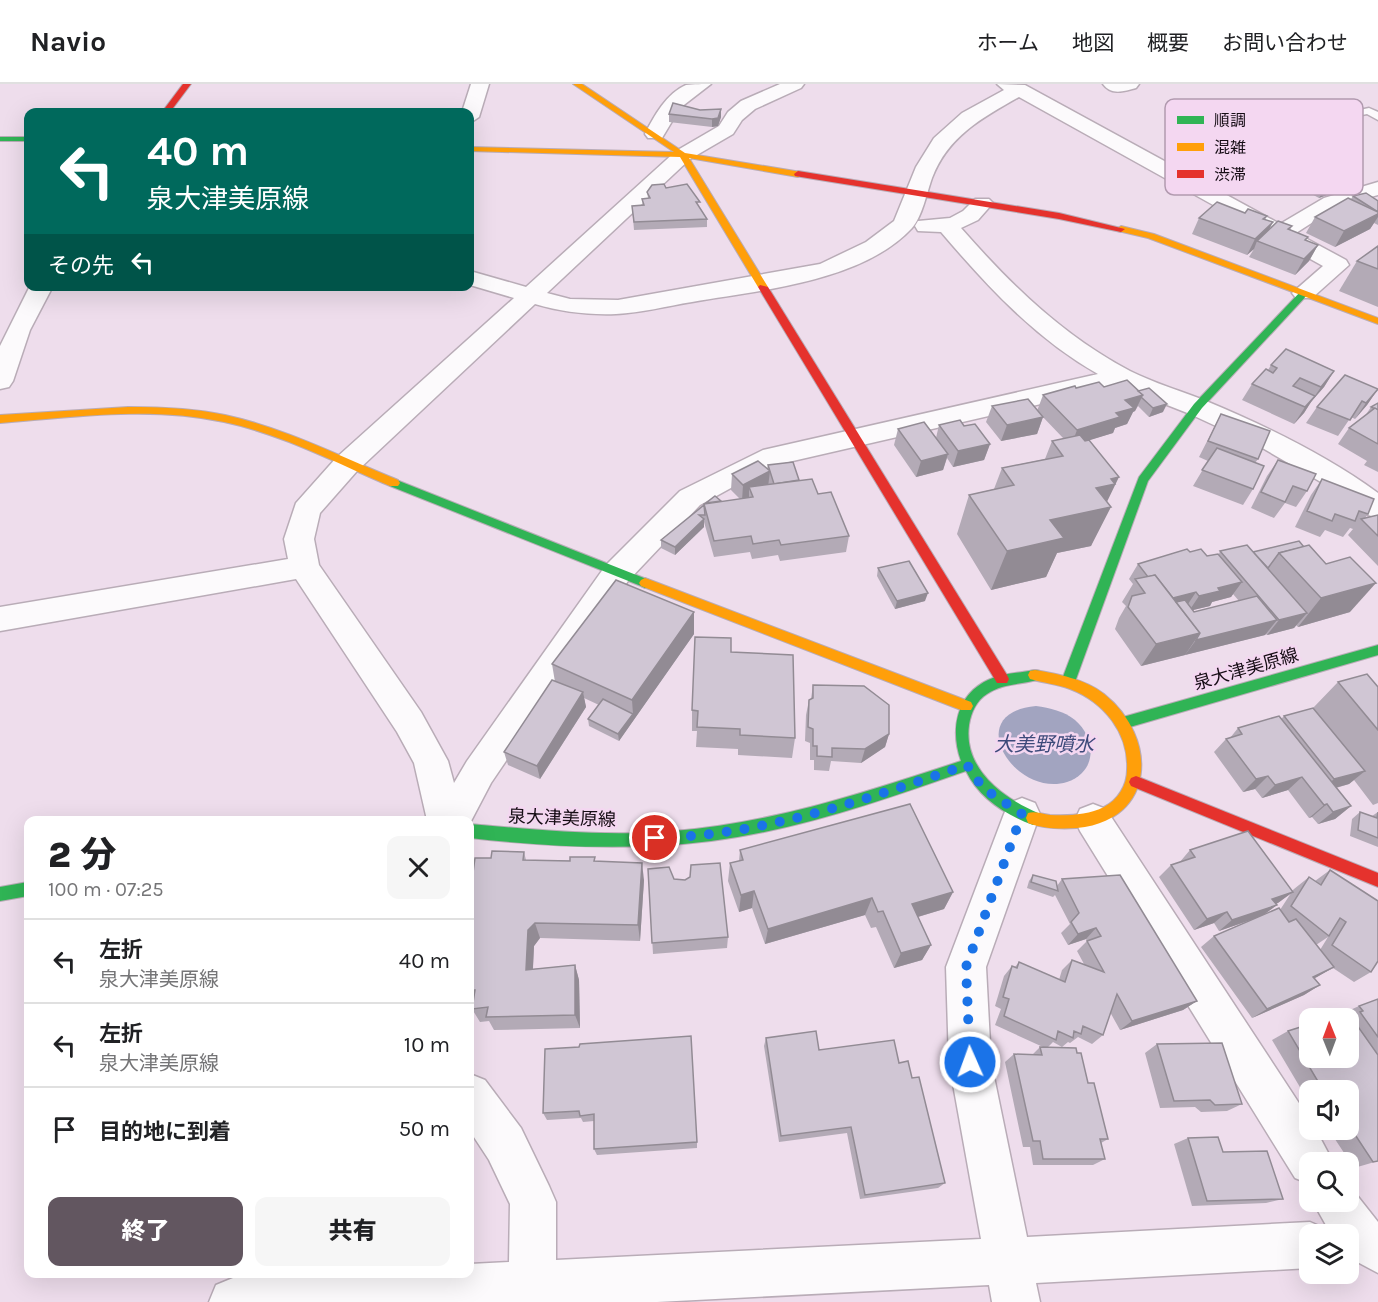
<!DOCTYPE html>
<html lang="ja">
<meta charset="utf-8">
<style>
body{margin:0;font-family:Karla,"Noto Sans JP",sans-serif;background:#f6f6f6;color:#202124;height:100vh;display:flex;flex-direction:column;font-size:22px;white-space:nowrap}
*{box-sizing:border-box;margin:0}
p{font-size:20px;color:#757577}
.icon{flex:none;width:33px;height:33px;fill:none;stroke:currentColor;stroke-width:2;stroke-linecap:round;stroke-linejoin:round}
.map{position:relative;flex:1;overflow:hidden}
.panel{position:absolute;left:24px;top:732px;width:450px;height:462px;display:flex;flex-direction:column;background:#fff;border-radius:12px;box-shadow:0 6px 24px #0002}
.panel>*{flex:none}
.top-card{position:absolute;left:24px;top:24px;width:450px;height:183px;border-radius:12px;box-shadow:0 6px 24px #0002;background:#00695c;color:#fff;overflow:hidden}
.needle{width:39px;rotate:359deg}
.buttons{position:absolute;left:1299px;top:924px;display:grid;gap:12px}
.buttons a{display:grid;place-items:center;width:60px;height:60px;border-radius:12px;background:#fff;box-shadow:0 6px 24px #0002;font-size:30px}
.pin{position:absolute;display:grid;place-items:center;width:51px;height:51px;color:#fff;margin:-26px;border:3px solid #fff;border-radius:50%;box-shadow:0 2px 6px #0007}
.me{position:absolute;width:66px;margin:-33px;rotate:358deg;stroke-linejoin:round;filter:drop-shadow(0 0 4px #0008)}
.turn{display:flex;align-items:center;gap:21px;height:126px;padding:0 24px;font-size:27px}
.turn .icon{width:78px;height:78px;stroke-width:2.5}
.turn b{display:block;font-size:42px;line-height:51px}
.then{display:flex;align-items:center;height:57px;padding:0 24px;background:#0003;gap:12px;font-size:22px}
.round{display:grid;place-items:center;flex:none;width:63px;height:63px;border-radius:12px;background:#f6f6f6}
.headline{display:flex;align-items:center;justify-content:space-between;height:102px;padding:0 24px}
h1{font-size:36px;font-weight:800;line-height:45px}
.cta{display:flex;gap:12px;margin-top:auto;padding:12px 24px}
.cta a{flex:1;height:69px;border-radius:12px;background:#625660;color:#fff;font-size:24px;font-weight:800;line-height:69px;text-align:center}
.cta a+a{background:#f6f6f6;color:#202124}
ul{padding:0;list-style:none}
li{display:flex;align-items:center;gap:18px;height:84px;padding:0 24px;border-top:2px solid #e0e0e0}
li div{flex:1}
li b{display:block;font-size:22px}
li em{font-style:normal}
header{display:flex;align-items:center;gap:36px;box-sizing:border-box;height:84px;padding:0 30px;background:#fff;border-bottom:2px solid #e0e0e0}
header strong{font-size:28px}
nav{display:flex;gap:33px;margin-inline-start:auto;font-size:21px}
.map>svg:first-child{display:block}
</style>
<header>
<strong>Navio</strong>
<nav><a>ホーム</a><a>地図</a><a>概要</a><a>お問い合わせ</a></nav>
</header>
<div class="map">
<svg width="1378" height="1218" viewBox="0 0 1378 1218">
<rect width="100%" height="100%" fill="#eeddec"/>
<path fill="#a2a4c0" d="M1036,622C1050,624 1064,627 1075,636C1097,655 1097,688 1067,698C1015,714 960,629 1036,622Z"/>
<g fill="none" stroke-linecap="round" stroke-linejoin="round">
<defs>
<path id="lane" d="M1369,24L1378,28V36L1367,30L1265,50L1260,47Z"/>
<g id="street">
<path d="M471,0H489L479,33L470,39V28H462Z"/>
<path d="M711,0L680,24L662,54H648L645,50C654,32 667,9 686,1C693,0 704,0 711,0Z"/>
<path d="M780,0H804L801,4L755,25L742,36L733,50L690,75L547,209L570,215L618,216L820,180L866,158L894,137L916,83L934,54L962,29L1004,6L997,0L1025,1L1280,140L1324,114L1378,98V111L1338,122L1296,149L1346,176L1349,181L1312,214H1296L1292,209L1323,182L1019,13C982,34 948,52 932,94C927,108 922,133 912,144C862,198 760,206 692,218C667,222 641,229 616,230C587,231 562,228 535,220L357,387L320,429L314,455L319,481L421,628L448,677L454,699L467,677L606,481L680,407L763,366L1098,290C1036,255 987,202 941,148L918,147L915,142L918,137L950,134L963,127L975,115H989L993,119L978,136L961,144C1010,200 1063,252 1130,287C1154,299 1181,307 1206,317C1266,342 1326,371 1378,409V434L1368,431L1326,401L1259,362L1190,330L1119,302L771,382L700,421L628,497L491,699L470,739V736H427L414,679L397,648L296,495L0,547V523L288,475L284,455L296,419L337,373L514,214L470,201V187L526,203L676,67L719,42L728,28L741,17Z"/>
<path d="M1103,0H1139L1136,4C1124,7 1112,12 1103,0Z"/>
<path d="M30,202H53L30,246L13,297L9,303L0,305V262Z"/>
<path d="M1022,714L1035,719L1040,730L986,883L991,978L1027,1153L1310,1138L1326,1145L1329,1150H1310V1184L1036,1199L1040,1218H992L989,1201L657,1218H209L216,1201L233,1194L309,1190H470V1180L509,1178L510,1120L489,1076L470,1047V990L485,996L521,1044L549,1102L556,1118V1176L981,1155L949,978L946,883L1004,730L1009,719Z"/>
<path d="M1093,720L1106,725L1310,1036V1046H1316L1333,1078H1310V1100L1295,1094L1080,747L1075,736L1080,725Z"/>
<path d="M1348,1100L1378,1138V1189L1348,1173V1150H1331L1313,1118H1348Z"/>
</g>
<g id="fast">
<rect x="0" y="53" width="28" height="4"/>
<path d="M1301,207L1309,209L1202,324L1148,397L1075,598L1073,602H1063L1061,598L1139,393L1194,320Z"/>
<path d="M394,395L649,496L651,499L645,504L641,502L390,402L388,399Z"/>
<path d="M1378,561V571L1123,645L1118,643L1116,639L1118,635L1123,633Z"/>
<path d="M1035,586L1040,587L1042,591L1040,595C1022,601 1003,599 987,610C976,617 971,629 969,641C963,685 1003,714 1038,729L1040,734L1038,739L1033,741C1006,731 979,714 966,687C883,716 798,746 711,757C631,767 549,763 470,754V740C538,746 606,753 674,747C773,739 867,708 961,677C950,646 956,611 988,596C1003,589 1020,589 1035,586Z"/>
<path d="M28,798V812L0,817V803Z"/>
</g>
<g id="slow">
<path d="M573,0H582L685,69L801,88L802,90L798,93L689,74L768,203L766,205L758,203L680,73L470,67V63L674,68Z"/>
<path d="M1121,142L1154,150L1378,234V240L1148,154L1118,147L1117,145Z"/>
<path d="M128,323C160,323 193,324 225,331C285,344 341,373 398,396L400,399L398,402H390C336,379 281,350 224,338C150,322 74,333 0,339V331Z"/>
<path d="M645,494L971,618L973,622L971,626H961L641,502L639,499L641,496Z"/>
<path d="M1035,586C1058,590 1085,595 1104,610C1158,653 1157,736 1077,744C1060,745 1044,745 1028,739L1026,734L1028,729C1035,727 1042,730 1050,731C1068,732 1088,731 1104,723C1118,716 1127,701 1127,686C1129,649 1104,618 1070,605C1057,600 1043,599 1030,595L1028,591L1030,587Z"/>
</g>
<g id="jam">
<path d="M183,0H191L170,28H162Z"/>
<path d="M798,87L1059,129L1125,145L1121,148L1059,135L795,92L794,90Z"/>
<path d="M760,201L768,203L1007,591L1009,595L1007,599H997L758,203Z"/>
<path d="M1136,692L1378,789V803L1131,702L1129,698L1131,694Z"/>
</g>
</defs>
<use href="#lane" stroke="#b9acb7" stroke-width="3"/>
<use href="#street" stroke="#b9acb7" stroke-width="3"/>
<use href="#fast" stroke="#b9acb7" stroke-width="2"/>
<use href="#slow" stroke="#b9acb7" stroke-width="2"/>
<use href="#jam" stroke="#b9acb7" stroke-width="2"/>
<use href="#lane" fill="#fcfafc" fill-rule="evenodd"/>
<use href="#street" fill="#fcfafc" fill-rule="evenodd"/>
<use href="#fast" fill="#30b455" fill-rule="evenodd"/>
<use href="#slow" fill="#ff9f0a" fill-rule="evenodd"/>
<use href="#jam" fill="#e5322d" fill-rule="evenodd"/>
</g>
<g fill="#b3aab6" fill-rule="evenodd">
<path d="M721,25V33L718,42L712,43L669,38V30L700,26Z"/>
<path d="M1294,71L1355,95L1350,103L1334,107L1332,109L1319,114L1266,86L1270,78L1291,77Z"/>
<path d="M666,104L707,135V143L634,146L632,122L643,121L642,115L648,114L647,108Z"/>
<path d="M1353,112L1378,117V141L1374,139L1370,145L1335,163L1306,149L1315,133L1351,115Z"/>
<path d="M1245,129L1267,132L1265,136L1269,147L1292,142L1290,146L1306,156L1318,161L1309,177L1295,191L1249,173L1254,165L1247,171L1192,150L1199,134Z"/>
<path d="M1378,162V223L1339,207L1357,177Z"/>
<path d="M1271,281L1334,287L1324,303L1310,319L1304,329L1294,340L1242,316L1252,300L1268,286Z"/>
<path d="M1127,296L1163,328L1149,333L1138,322L1135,327L1133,328L1127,340L1115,344L1113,349L1089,356L1107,418L1091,462L1057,469L1046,493L991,506L957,450L969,411L994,405L1002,384L1045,375L1052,357L1064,355L1041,331L1043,333L1037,350L1001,357L986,338L992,322L1037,327L1043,311L1076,304L1104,303Z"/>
<path d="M1378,305L1367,321L1355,335L1351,333L1338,352L1306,339L1317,323Z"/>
<path d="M1378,319V388L1364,381L1367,377L1338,360L1349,344L1365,332L1371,323Z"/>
<path d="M1221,330L1258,375L1255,379L1253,405L1243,421L1193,402L1208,377L1199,373Z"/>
<path d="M939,341L964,342L990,360L984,376L953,383L947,374L943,386L916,393L894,361L898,345L936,354Z"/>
<path d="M1278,376L1307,407L1296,423L1285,419L1274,434L1251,424L1267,392Z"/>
<path d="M768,381L799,396L818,410L849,452L846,468L780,477L778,471L752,475L750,468L714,473L704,438V443L675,471L661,464V456L704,421L740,415L731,406L732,390L767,385Z"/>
<path d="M1322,395L1368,430L1365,434L1378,431V482L1348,451L1353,445L1350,444L1343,453L1325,446L1320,453L1295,443L1311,411Z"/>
<path d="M1299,457L1350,528L1298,543L1296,541L1294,544L1267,551L1266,550L1265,551L1141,582L1115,545L1119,534L1126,522L1122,518L1133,500L1129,495L1138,480L1190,468L1207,472L1219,470L1220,467L1253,468ZM1233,510L1239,517L1194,528L1193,526L1210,522L1212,518L1231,513Z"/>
<path d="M878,484L925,517L895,525L877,492Z"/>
<path d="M694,528V550L619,657L589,642L588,635L599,621L584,614L586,623L540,695L508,681L504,668L555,598L552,580Z"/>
<path d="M731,568L795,654L792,674L738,671V665L696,663L697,647H692V626Z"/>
<path d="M1338,598L1378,603V719L1373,721L1354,696L1349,700L1336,704L1351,722L1335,735L1318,740L1312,733L1309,734L1288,706L1262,714L1255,705L1243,708L1214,668L1226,655L1230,654L1238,644L1281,635L1284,632L1313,624Z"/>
<path d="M813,601L889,650L885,663L861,679L831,677L829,687L814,686V676H810V659L805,657L806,631L809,616L811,615Z"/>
<path d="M1360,728L1372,732L1378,728V763L1350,752L1352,735Z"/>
<path d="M740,766L953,808L944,825L918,833L931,861L922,876L894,884L876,843L871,844L865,831L765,860L752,824L739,828L728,797L730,779L739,777Z"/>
<path d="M1190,766L1292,807L1294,805L1309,793L1315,797L1330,786L1371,888L1354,898L1333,884L1315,894L1320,901L1304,911L1252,934L1201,863L1214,852L1257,834L1219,847L1214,839L1194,846L1159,793L1171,781L1179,779ZM1291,809L1280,826L1263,831L1277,821L1276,820ZM1328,853L1320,866L1316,861Z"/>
<path d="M524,768L526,776L596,777L644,796L640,857L540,854L534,862L533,885L575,881L579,896L580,944L494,946L489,937L480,938L472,925L473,920L470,916V811L491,774Z"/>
<path d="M648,785L674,795L685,796L728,853L727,864L653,870Z"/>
<path d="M1033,791L1057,802L1062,795L1197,917L1183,926L1120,946L1110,928L1103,951L1092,960L1078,953L1070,959L1068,958L1062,963L1053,958L1047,964L1077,969L1108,1055L1101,1059L1105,1075L1093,1081H1033L1030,1063H1023L1005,978L1014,970H1033L1040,963H1043L995,941L1001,925L995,922L1004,892L1012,882L1015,883L1019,878L1059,896L1062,886L1072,876L1084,880L1077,867L1087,857L1086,855L1068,861L1061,849L1070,840L1055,811L1053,813L1027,804L1029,797Z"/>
<path d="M1378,915V1077L1354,1084L1329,1046H1348V1006H1310V1020L1272,956L1288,947L1348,927L1359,922Z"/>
<path d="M766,954L819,966L899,979L912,994L945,1099L938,1104L860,1115L847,1049L779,1058L764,962Z"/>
<path d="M1157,960L1242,1020L1227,1027L1201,1028L1195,1023L1160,1024L1145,969Z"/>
<path d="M545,965L697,1058V1064L597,1071L594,1065V1037L583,1038L581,1034L547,1036L543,1029Z"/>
<path d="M1188,1054L1223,1068L1283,1115L1266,1119L1192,1122L1174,1060Z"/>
</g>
<g fill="#928b94">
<path d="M721,25V33L718,42L712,43V35Z"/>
<path d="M1355,95L1350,103L1335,107L1339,99Z"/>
<path d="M1337,101L1332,109L1319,114L1324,106Z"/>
<path d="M1378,130V133L1370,145L1335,163L1344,147Z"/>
<path d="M1273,138L1265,154L1257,157L1254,165L1247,171L1255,155Z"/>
<path d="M1318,161L1309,177L1295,191L1304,175Z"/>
<path d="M1334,287L1324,303L1310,319L1321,303Z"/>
<path d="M1378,305L1367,321L1355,335L1366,319Z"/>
<path d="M1143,311L1135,327L1133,328L1127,340L1115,344L1113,349L1071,362L1077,346L1125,316Z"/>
<path d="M1315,312L1304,329L1294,340L1305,323Z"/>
<path d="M1167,320L1163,328L1149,333L1153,324Z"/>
<path d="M1043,333L1037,350L1001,357L1007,341Z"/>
<path d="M990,360L984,376L953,383L958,367Z"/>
<path d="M948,370L943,386L916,393L921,377Z"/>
<path d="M770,387L768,403H749V413L742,417L743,401Z"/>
<path d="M1119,393L1104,424L1111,423L1091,462L1057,469L1046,493L991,506L1007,467L1096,404L1111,395Z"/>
<path d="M704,435V443L675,471V463Z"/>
<path d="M1242,498L1231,513L1212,518L1210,522L1189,527L1199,512L1218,504Z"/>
<path d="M1376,499L1350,528L1298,543L1321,514Z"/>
<path d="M1196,508L1186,523L1166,515Z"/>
<path d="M928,509L925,517L895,525L897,517Z"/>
<path d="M694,528V550L619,657L618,650L633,630L632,616Z"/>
<path d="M1307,529L1294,544L1267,551L1279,536Z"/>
<path d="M1277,536L1265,551L1185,571L1196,556Z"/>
<path d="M1200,549L1185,571L1141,582L1156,560Z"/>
<path d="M583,608L586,623L540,695L537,682Z"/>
<path d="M889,650L885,663L861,679L865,665Z"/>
<path d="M1365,687L1349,700L1320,708L1334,695Z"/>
<path d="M1268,692L1255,705L1243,708L1256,695Z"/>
<path d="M1302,693L1288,706L1262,714L1275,701Z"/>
<path d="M1327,720L1312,733L1309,734L1324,721Z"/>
<path d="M1351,722L1335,735L1318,740L1333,728Z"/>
<path d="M642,779L644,796L640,857L638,841Z"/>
<path d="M754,807L752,824L739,828L741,811Z"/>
<path d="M953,808L944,825L904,837L912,820Z"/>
<path d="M1293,808L1278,819L1258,826L1272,815Z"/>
<path d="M872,814L865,831L765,860L768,845Z"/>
<path d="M1277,821L1262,832L1219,847L1232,836Z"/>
<path d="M1227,828L1214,839L1194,846L1207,835Z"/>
<path d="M535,839L540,854L534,862L532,901L526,886L528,846Z"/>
<path d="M1096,844L1086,855L1068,861L1078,850Z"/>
<path d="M931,861L922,876L894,884L901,869Z"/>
<path d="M575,881L579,896L580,944L575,931Z"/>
<path d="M1334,883L1317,893L1297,902L1313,893Z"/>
<path d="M1320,901L1304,911L1252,934L1267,925Z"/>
<path d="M1197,917L1183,926L1120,946L1132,937Z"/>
</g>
<g fill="#d0c6d4" stroke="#928b94" stroke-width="1.5">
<path d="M673,19L700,26L721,25L718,34L712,35L669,30Z"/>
<path d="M664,100L666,104L687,100L700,118H696L707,135L634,138L632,122L644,121L642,115L650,114L647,108L652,101Z"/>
<path d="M1366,109L1378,117V128L1353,112Z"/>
<path d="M1348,114L1378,128V130L1344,147L1315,133Z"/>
<path d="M1217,118L1245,129L1248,125L1267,132L1263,135L1273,138L1255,155L1199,134Z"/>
<path d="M1278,137L1292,142L1288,145L1308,153L1305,156L1318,161L1304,175L1257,157Z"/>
<path d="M1378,162V185L1357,177Z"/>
<path d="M1286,265L1334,287L1321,303L1300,294L1293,302L1315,312L1305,323L1252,300L1266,285L1273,289L1277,284L1271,281Z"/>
<path d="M1345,291L1378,305L1366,319L1362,317L1350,336L1317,323Z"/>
<path d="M1127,296L1143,311L1125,316L1134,324L1116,329L1120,333L1077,346L1043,311L1075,302L1076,304L1099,298L1104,303Z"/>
<path d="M1149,304L1167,320L1153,324L1141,313L1143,311L1138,307Z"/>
<path d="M1028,315L1043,333L1007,341L992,322Z"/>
<path d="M1378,319V326L1371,323Z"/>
<path d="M1375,324L1378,326V360L1349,344Z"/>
<path d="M1221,330L1270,347L1258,375L1208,357Z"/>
<path d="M960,336L964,342L975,340L990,360L958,367L939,341Z"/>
<path d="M924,338L948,370L921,377L898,345Z"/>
<path d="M1080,351L1085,357L1089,356L1119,393L1111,395L1115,400L1096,404L1111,423L1050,436L1064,454L1007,467L969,411L1014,401L1002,384L1063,372L1052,357Z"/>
<path d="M1217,364L1264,382L1253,405L1202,386Z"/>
<path d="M1278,376L1316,390L1307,407L1293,402L1285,418L1261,408Z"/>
<path d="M758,377L770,387L743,401L732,390Z"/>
<path d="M793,378L799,396L774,400L768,381Z"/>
<path d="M812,395L818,410L831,408L849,452L781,461L779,456L753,460L751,452L714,457L704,420L753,413L749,403Z"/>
<path d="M1322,395L1374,415L1368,430L1359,427L1355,437L1335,430L1332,437L1307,427Z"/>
<path d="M715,412L721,417L706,419Z"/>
<path d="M704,421L705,431H699L704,435L675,463L661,456Z"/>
<path d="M1378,431V452L1361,435Z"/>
<path d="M1299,457L1304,463L1279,469L1268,484L1253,468Z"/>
<path d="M1247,461L1307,529L1279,536L1220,467Z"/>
<path d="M1309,461L1326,480L1350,473L1376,499L1321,514L1279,469Z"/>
<path d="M1187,465L1190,468L1201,465L1207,472L1218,470L1242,498L1218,504L1220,507L1199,512L1196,508L1173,514L1155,491L1148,493L1138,480Z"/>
<path d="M909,477L928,509L897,517L878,484Z"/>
<path d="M1155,491L1200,549L1156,560L1128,523L1132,512L1145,509L1135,495Z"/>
<path d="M616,496L694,528L632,616L552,580Z"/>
<path d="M1257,512L1277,536L1196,556L1200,549L1176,518L1185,516L1194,528Z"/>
<path d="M695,553L731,554V568L793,571L795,654L740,651V645L697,643L698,627L692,626Z"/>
<path d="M1367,590L1378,603V646L1338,598Z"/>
<path d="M552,596L583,608L537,682L504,668Z"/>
<path d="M813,601L864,602L889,621V650L865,665L832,664V673L817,672V662H813V645L808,643L809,616L813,614Z"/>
<path d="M603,615L633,630L618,650L588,635Z"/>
<path d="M1313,624L1365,687L1334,695L1284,632Z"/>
<path d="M1279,632L1351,722L1333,728L1327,720L1324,721L1302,693L1275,701L1268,692L1256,695L1226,655L1242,650L1238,644Z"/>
<path d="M910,720L953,808L912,820L931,861L901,869L883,827L878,828L872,814L768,845L754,807L741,811L730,779L743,776L740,766Z"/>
<path d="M1360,728L1377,734L1378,728V754L1358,746Z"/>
<path d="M1248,747L1293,808L1272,815L1277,821L1232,836L1227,828L1207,835L1171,781L1195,773L1190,766Z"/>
<path d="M492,767L524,768L523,776L570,777V773H595L594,777L642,779L638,841L535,839L528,846L526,886L575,881V931L486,933L488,923L472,925L475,906H470V811L475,774H491Z"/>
<path d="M720,779L728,853L652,859L648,785L669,783L674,795L685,796L690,793L691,781Z"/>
<path d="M1330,786L1378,817V877L1371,888L1332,861L1346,838L1340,834L1329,852L1291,822L1309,793L1321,801Z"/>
<path d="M1033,791L1056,797L1058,807L1031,798Z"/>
<path d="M1120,791L1197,917L1132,937L1117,910L1103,951L1083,942L1081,950L1074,947L1073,954L1058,947L1056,956L1004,932L1009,915L1003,913L1012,882L1017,884L1019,878L1065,898L1072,876L1104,888L1087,857L1101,852L1096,844L1078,850L1071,838L1079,829L1062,795Z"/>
<path d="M1279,824L1289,838L1296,835L1334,883L1313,893L1320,901L1267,925L1214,852Z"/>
<path d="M1378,915V953L1360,928L1363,927L1359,922Z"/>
<path d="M1347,927L1378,971V1077L1373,1078L1348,1040V1006H1323L1288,947L1310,940V974H1348V934H1325Z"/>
<path d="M816,947L819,966L894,956L899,979L908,977L912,994L919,993L945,1099L865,1111L851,1043L781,1052L766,954Z"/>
<path d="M691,952L697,1058L594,1065V1030L580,1032L579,1027L543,1029L545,965L579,963L580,960Z"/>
<path d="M1222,959L1242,1020L1215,1021L1210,1016L1174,1017L1157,960Z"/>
<path d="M1040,963L1076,964L1077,969H1081L1088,999H1094L1108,1055H1100L1105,1075H1043L1040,1057H1033L1014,970L1042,971Z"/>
<path d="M1218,1053L1223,1068L1267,1067L1283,1115L1207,1117L1188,1054Z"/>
</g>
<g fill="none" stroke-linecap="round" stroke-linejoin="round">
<path stroke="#1a73e8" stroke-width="10" stroke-dasharray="0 18" d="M655,754C762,752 867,715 967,681L983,704L1022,730L966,883L970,978"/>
</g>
<g text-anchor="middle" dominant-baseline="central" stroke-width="5" stroke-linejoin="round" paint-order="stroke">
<g font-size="18" fill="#160d15" stroke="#f4d7f1">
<text transform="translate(1246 585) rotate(-16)">泉大津美原線</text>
<text transform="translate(562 734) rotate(2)">泉大津美原線</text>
</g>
<g font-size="20" font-style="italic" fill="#3d4a7a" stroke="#f4d7f1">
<text x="1044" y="660">大美野噴水</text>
</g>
</g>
<rect x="1165" y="15" width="198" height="96" rx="9" fill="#f4d7f1" stroke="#b19aaf" stroke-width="1.5"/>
<rect x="1177" y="32" width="27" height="8" fill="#30b455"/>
<rect x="1177" y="59" width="27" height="8" fill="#ff9f0a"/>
<rect x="1177" y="86" width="27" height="8" fill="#e5322d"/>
<g font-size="16" fill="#160d15">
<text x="1214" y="42">順調</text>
<text x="1214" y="69">混雑</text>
<text x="1214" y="96">渋滞</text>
</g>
</svg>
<div class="buttons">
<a><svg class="needle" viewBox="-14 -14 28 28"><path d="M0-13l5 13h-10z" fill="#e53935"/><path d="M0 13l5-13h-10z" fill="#757577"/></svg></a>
<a><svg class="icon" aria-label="sound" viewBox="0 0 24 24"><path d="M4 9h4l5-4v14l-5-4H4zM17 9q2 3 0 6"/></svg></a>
<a><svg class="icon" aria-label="search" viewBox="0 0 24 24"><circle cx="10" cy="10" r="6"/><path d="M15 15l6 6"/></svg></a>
<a><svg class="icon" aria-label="layers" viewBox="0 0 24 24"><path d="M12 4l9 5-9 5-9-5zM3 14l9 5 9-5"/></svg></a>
</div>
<div class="pin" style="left:655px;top:754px;background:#d93025"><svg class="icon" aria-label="arrive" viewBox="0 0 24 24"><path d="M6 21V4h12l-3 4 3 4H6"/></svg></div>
<svg class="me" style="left:970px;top:978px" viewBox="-20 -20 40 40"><circle r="17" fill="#1a73e8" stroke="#fff" stroke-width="3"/><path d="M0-11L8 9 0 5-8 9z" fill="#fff"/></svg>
<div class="top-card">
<div class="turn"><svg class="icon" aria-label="left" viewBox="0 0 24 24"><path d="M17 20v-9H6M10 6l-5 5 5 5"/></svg><div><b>40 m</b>泉大津美原線</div></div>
<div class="then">その先<svg class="icon" aria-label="left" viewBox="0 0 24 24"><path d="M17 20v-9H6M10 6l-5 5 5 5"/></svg></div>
</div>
<section class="panel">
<div class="headline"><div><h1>2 分</h1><p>100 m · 07:25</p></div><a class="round"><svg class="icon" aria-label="close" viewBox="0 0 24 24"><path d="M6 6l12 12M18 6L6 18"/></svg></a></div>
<ul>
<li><svg class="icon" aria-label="left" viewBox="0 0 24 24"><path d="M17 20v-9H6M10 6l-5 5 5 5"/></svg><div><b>左折</b><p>泉大津美原線</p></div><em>40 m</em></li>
<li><svg class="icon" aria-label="left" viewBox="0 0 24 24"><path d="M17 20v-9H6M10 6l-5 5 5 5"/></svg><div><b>左折</b><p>泉大津美原線</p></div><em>10 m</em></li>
<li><svg class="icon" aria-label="arrive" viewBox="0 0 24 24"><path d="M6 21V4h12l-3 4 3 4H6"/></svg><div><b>目的地に到着</b></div><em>50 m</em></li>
</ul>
<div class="cta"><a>終了</a><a>共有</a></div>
</section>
</div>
